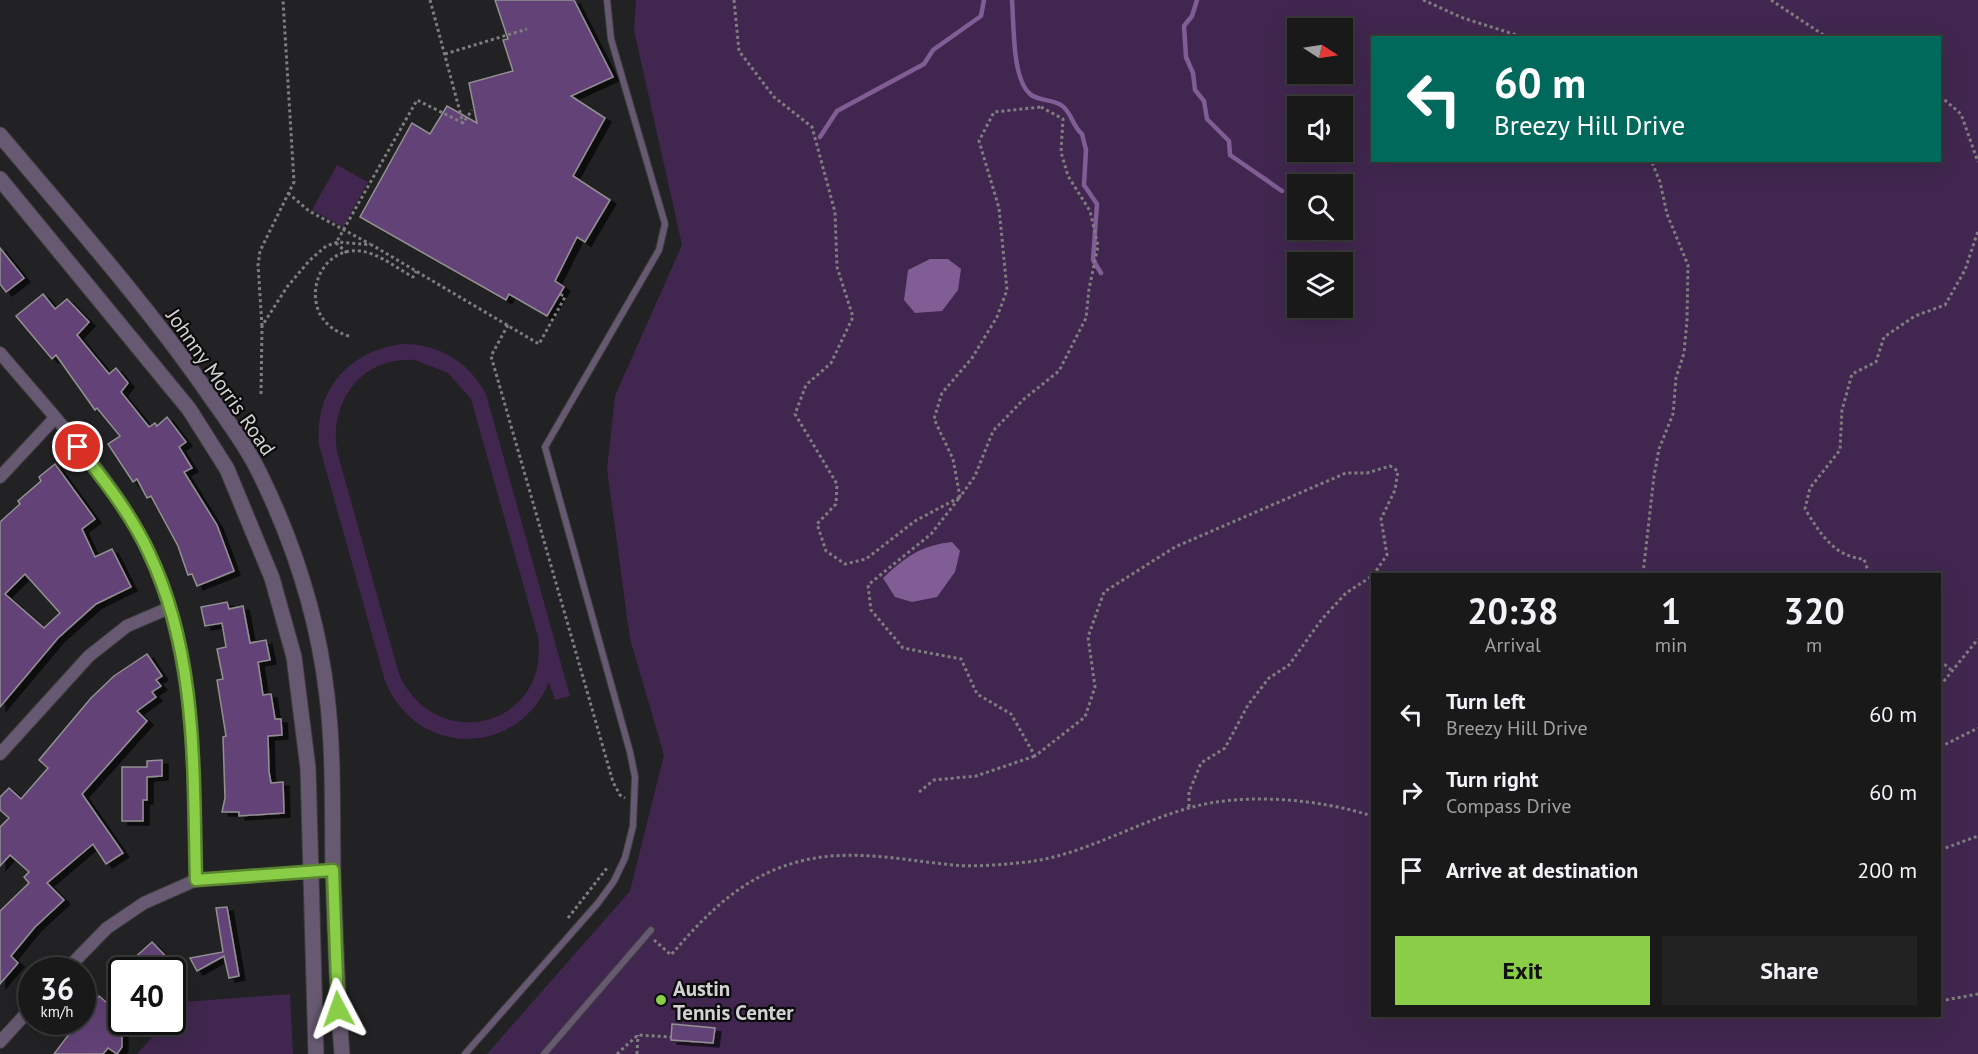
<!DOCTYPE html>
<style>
body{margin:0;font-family:"PT Sans",sans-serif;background:#232223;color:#f1f3f6;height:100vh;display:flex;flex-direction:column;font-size:22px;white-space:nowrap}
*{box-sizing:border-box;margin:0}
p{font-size:20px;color:#9fa0a2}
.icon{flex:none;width:33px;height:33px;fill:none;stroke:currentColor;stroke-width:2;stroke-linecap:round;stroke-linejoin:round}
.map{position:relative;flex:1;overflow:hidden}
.drawer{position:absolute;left:1371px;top:573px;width:570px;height:444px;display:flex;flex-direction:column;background:#1a191a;border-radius:0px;box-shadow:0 6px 24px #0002,0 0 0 2px #383839}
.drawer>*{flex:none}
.banner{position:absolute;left:1371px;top:36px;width:570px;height:126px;border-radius:0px;box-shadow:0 6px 24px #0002,0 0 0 2px #383839;background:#00695c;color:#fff;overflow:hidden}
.needle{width:39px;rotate:102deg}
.controls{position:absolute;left:1287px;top:18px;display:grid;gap:12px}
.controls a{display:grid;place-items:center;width:66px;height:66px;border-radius:0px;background:#1a191a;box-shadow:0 6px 24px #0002,0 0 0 2px #383839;font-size:30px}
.speed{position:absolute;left:18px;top:957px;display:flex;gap:12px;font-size:30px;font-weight:700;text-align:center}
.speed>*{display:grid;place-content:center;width:78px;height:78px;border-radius:50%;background:#1a191a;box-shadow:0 6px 24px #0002,0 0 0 2px #383839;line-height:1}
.speed small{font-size:15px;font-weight:400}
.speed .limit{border:3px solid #111;border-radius:9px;background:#fff;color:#111}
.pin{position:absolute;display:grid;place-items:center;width:51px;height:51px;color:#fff;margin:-26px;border:3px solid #fff;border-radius:50%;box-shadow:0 2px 6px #0007}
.me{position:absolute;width:66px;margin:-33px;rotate:356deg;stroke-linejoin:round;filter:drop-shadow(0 0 4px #0008)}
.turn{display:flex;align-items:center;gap:21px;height:126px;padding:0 24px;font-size:27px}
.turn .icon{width:78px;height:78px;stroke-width:2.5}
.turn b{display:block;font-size:42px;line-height:51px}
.eta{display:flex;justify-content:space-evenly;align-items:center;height:102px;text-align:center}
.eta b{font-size:36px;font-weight:800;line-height:42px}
.primary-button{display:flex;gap:12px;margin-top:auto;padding:12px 24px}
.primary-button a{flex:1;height:69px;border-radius:0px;background:#8ace48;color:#111;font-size:24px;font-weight:800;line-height:69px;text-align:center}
.primary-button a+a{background:#232223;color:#f1f3f6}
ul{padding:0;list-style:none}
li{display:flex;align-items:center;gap:18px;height:78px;padding:0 24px}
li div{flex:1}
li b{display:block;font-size:22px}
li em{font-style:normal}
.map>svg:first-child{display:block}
</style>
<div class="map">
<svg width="1978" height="1054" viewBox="0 0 1978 1054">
<defs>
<filter id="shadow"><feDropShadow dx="6" dy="4" stdDeviation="0" flood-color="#0009"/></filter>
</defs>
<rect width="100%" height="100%" fill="#222123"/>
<g fill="#41274f" fill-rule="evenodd">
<path d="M636,0H1978V1054H487L630,891L664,755L630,639L607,469L615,396L682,245L634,30ZM1298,28H1342V74H1298ZM1372,38H1940V160H1372ZM1298,106H1342V152H1298ZM1298,184H1342V230H1298ZM1298,262H1342V308H1298ZM1372,574H1940V1016H1372Z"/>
<path d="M337,165L368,182L343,227L312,210Z"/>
<path d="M402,344C439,344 468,361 486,394L570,696L555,700L549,682C518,758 416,758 385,681L319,445C314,390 349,351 402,344ZM415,360L448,373L471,399L538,637C550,727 436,756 399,674L337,451C329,401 362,356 415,360Z"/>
<path d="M290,994L293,1054H137L166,1022H172L173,1014L183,1002Z"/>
</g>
<g fill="#805d94">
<path d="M930,259H948L961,269L958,290L942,311L915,313L904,300L908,270Z"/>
<path d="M952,542L960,551L955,572L937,597L912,602L895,597L883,578C905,557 922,545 952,542Z"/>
</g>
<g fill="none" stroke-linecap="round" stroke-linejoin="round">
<g stroke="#805d94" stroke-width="4.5">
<path d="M1012,0C1014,24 1012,79 1030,94C1038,101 1052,99 1061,105C1072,112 1072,126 1082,134L1086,150L1084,185L1097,204L1093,260L1101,273"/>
<path d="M1197,0L1192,16L1184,26L1186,57L1193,73L1195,90L1204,101L1207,119L1229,141L1230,155L1282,191"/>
<path d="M820,137L837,111L924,64L933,50L981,16L984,0"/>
</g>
</g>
<g fill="#644277" stroke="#929093" stroke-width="1.5" fill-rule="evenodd" filter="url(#shadow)">
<path d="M495,0H574L613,77L571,96L605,118L573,176L610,200L585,242L577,237L555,281L564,287L547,316L509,294L506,300L360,217L412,123L430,134L447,106L477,123L469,83L513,71L503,40L508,39Z"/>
<path d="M0,248L24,278L6,292L0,284Z"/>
<path d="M43,294L55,309L67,299L89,322L77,335L109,374L116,368L128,383L121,392L149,427L155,423L157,426L167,417L186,442L179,447L192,468L184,472L217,525L234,571L197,586L192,574L188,575L178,546L151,496L147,498L137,479L133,482L108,444L120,436L97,408L95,410L56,355L52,359L16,316Z"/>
<path d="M55,464L95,519L82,529L95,557L112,549L131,587L96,604L58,638L0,707V522L20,504L18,501L41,481L39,477ZM25,574L60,613L44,628L5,594Z"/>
<path d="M227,602L229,609L243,606L250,643L266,640L270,660L258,662L263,695L271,694L275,719H281L282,735L268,736L269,772L271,783L283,782L284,813L239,816V812H222L225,798L223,737L226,736L217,680L223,679L217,649L226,647L222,623L205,626L201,607Z"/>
<path d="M147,654L162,676L156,680L161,686L152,692L156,697L137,711L147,721L82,794L123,853L106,864L93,844L47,883L64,900L35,927L11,956L18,963L0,984V911L29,883L24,877L29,872L10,855L0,866V827L9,818L0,810V797L9,788L21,799L48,768L39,760L91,698L114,676Z"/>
<path d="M162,760V776L147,777V800H143V821H122V767H147V761Z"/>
<path d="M227,907L239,976L229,978L224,956L197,971L190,958L223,952L216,908Z"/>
<path d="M152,942L179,970H121Z"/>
<path d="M122,984V1047L117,1054L108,1048L103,1054H54L70,1033L56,1022H82V1016L99,996L106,1002Z"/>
<path d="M672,1024L715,1028L713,1043L671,1040Z"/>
</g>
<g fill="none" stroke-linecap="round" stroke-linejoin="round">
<defs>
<g id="service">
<path d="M465,1054L598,903L614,881L625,858L633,826L635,777L630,752L545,447L659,250L665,224L611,39L607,0"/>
<path d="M544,1054L651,930"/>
</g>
<g id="minor">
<path d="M0,353C50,412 117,482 149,553C196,658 193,769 196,880"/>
<path d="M0,477L55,418"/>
<path d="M0,754L89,656L127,626L169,608"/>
<path d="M66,970L107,928L144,903L196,880L333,870"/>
<path d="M0,1042L32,1007"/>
</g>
<g id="tertiary">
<path d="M0,135C69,217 141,298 203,386C222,414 244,441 259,472C294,543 318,617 327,696C334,754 332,812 333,870C335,931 337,993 342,1054"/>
<path d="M0,179L189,409L227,469L272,578L294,657L308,768L316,1054"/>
</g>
</defs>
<use href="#service" stroke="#3e3d3f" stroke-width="8"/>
<use href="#minor" stroke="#3e3d3f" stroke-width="14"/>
<use href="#tertiary" stroke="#3e3d3f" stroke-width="17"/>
<g stroke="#7e7d7f" stroke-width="3" stroke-dasharray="3 3" stroke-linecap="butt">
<path d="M430,0L463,123"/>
<path d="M734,0L739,51L774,97L812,127L835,212L837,267L853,317L831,363L806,385L795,414L837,484L836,504L817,524L826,551L845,564L866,559L915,521L960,497L931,534L868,585L871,610L903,648L961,659L977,694L1011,714L1035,756L1085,717L1095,687L1088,637L1104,592L1175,547L1346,473H1367L1390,466L1398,471L1395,490L1381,519L1387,555L1374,574"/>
<path d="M1423,0L1463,18L1526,38"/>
<path d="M1771,0L1828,38"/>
<path d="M445,54L527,29"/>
<path d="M1940,96L1961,114L1978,162"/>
<path d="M1041,107L1063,119L1061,152L1068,176L1090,211L1098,246L1089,289L1086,318L1059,371L1024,399L993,431L975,476L960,497L953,459L934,419L942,393L972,358L997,317L1007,290L999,208L979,141L994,112Z"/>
<path d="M288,193L309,211L370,244"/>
<path d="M347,253L336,243L417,100L463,123L472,110"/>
<path d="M508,325L491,356L613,782L620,795L625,798"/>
<path d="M262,326L258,265L260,251L294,182L283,0"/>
<path d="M349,336C289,319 317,233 372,254C386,259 400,270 413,277L416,271"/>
<path d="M261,394L262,326L287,287L309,261L326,246L338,242L372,245L539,344L565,297L560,294"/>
<path d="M1643,574L1654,476L1659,449L1673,414L1676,378L1684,353L1687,321L1688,265L1667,214L1660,182L1651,160"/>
<path d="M1869,574L1864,559C1834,557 1820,533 1805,509L1810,488L1840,450L1842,410L1852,374L1876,362L1884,337L1915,316L1945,305L1965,270L1978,231"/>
<path d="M1940,660L1951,670"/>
<path d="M1940,686L1978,639"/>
<path d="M1940,747L1978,728"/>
<path d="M919,792L934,780L976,776L1035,756"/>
<path d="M1189,807V792L1201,763L1225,748L1248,705L1269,678L1289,665L1322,619L1346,593L1372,576"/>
<path d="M1940,850L1978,836"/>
<path d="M568,918L607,868"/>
<path d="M654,940L671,955C702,919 734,885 779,868C837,845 893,859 953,865C973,867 996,865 1017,863C1077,859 1131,824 1189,808C1243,792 1320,799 1372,816"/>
<path d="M1940,1001L1978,994"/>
<path d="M617,1054L638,1035L671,1037"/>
<path d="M637,1054L638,1035"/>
</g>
<use href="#service" stroke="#675971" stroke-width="6"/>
<use href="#minor" stroke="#675971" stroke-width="12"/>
<use href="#tertiary" stroke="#675971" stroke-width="15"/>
</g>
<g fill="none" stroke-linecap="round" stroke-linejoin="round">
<defs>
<path id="route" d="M78,447C104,480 131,514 149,553C198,655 193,770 196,880L333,870L338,1009"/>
</defs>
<use href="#route" stroke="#5a862f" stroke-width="15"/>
<use href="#route" stroke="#8ace48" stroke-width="10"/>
</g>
<circle fill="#8ace48" stroke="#0c0b0c" stroke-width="2" cx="661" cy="1000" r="6"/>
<g text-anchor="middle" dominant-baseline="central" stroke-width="4.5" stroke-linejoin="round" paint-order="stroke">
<g font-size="21" fill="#d2d1d3" stroke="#0c0b0c">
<text transform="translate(221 382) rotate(55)">Johnny Morris Road</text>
</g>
<g font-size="21" font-weight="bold" fill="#d2d1d3" stroke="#0c0b0c" text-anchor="start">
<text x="673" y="988">Austin<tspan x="673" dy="24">Tennis Center</tspan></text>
</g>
</g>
</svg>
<div class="controls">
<a><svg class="needle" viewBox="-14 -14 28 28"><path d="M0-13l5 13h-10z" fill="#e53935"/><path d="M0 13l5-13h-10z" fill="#9fa0a2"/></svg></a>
<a><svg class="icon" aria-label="sound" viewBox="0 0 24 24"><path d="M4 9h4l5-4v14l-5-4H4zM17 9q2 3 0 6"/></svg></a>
<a><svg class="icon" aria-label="search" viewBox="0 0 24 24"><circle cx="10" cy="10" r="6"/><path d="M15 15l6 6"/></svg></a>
<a><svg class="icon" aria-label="layers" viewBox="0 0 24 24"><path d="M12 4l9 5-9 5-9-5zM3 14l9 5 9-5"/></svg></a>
</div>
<div class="speed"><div>36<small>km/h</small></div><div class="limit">40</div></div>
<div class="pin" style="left:78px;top:447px;background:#d93025"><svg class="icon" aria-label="arrive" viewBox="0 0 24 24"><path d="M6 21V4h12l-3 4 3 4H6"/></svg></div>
<svg class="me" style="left:338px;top:1009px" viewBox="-20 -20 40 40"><path d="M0-17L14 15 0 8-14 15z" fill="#8ace48" stroke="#fff" stroke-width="4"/></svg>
<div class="banner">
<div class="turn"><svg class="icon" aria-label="left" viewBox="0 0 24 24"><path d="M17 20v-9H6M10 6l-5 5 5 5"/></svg><div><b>60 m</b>Breezy Hill Drive</div></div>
</div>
<section class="drawer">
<div class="eta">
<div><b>20:38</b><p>Arrival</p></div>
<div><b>1</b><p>min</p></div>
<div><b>320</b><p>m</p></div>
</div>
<ul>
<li><svg class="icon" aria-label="left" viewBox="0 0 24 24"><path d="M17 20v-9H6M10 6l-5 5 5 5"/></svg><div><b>Turn left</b><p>Breezy Hill Drive</p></div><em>60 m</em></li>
<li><svg class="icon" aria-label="right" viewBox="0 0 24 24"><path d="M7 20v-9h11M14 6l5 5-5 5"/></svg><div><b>Turn right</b><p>Compass Drive</p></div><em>60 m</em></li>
<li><svg class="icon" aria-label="arrive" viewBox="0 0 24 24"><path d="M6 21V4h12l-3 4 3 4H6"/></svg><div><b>Arrive at destination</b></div><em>200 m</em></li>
</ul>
<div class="primary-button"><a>Exit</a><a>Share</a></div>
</section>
</div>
